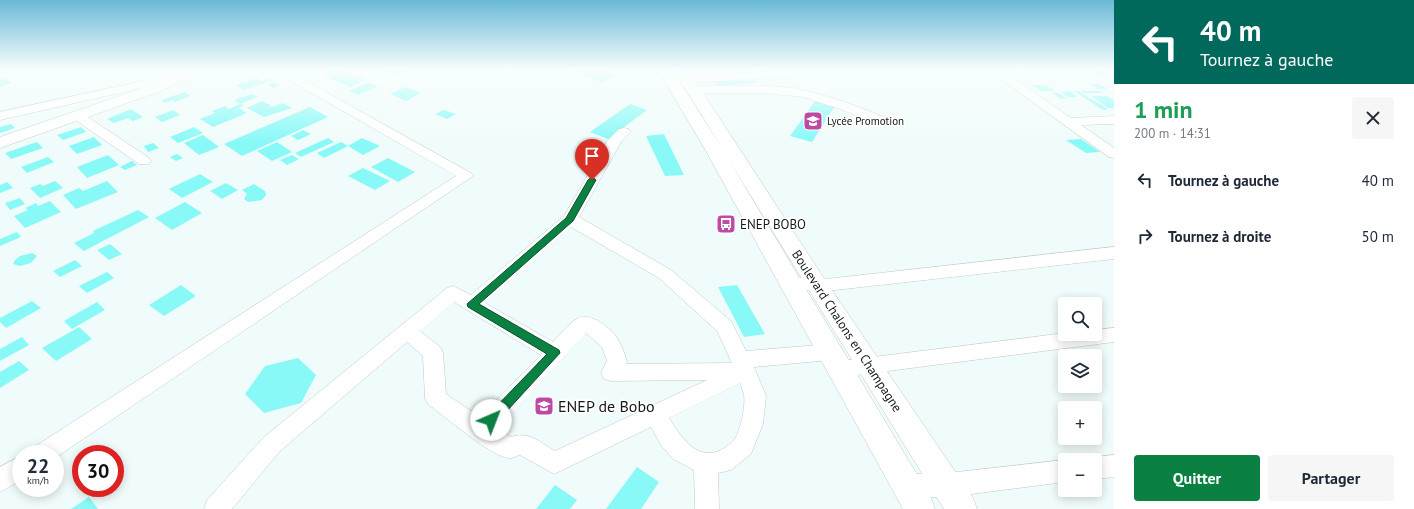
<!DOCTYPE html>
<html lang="fr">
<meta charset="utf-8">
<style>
body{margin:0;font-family:"PT Sans",sans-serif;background:#f6f6f7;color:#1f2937;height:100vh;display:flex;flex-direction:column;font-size:15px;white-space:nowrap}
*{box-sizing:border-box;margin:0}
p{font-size:13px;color:#747a83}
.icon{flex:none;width:22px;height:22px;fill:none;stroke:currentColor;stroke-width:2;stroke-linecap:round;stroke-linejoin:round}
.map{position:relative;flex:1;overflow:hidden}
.sheet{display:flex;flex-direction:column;background:#fff;width:300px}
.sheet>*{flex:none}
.banner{background:#00695c;color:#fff;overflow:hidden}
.buttons{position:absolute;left:1058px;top:297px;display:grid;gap:8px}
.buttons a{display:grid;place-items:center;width:44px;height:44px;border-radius:4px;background:#fff;box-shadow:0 2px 10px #0003;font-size:20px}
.speed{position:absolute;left:12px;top:445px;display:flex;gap:8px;font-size:20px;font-weight:700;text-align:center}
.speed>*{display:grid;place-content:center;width:52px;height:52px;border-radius:50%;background:#fff;box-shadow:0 2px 10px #0003;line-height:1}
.speed small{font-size:10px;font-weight:400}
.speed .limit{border:6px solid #d22;background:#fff;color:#111}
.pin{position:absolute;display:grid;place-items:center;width:34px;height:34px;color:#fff;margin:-41px -17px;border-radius:50% 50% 50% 0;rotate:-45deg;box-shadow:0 0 4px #0007}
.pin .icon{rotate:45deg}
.me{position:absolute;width:44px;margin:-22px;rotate:44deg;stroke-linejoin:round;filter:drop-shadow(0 0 3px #0008)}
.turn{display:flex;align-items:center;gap:14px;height:84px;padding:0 20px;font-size:18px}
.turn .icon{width:52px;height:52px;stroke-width:2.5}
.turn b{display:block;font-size:28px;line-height:34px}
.round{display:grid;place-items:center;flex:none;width:42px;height:42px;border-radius:4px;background:#f6f6f7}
.overview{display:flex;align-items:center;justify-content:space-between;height:68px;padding:0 20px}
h1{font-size:24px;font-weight:600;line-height:30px;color:#1e9e55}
.action{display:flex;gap:8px;margin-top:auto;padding:8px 20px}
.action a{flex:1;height:46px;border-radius:4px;background:#0b8043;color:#fff;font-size:16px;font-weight:600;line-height:46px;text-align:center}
.action a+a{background:#f6f6f7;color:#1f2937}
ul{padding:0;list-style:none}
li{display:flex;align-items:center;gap:12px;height:56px;padding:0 20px}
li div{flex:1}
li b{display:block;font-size:15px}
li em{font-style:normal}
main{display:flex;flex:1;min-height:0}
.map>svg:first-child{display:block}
</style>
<main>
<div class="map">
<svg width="1114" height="509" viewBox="0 0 1114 509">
<rect width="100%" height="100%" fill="#f0fcfb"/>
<g fill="#89f9f7">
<path d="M334,70H341L365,80L350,87L322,75Z"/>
<path d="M384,70H406L395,75Z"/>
<path d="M575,70H601L614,75L602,82L572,72Z"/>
<path d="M1094,70H1100L1109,76H1098L1093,73H1098Z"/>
<path d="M4,78L12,83L0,87V79Z"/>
<path d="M256,78L261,81L269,78L272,81L244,90L235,85Z"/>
<path d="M727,79H734L736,81L755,80L758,83L727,85L729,87L719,88L714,81H729Z"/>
<path d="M273,82L280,85L273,88L268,85Z"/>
<path d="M368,82L378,86L358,95L349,91Z"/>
<path d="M1090,84H1100L1108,89H1098Z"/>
<path d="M1032,85H1046L1055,91H1041Z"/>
<path d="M405,87L421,93L406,101L390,94Z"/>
<path d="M1070,91L1078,97H1068L1060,92Z"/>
<path d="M1074,91H1078L1108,109L1103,110Z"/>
<path d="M1080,91H1099L1102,93H1083Z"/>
<path d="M185,92L190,96L175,102L173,100L165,103L161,100Z"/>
<path d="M1052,93H1058L1067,98L1061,99Z"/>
<path d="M252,94L258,97L240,104L234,100Z"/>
<path d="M1091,96H1107L1114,100V108H1108Z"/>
<path d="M262,101L272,106L262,110L283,103L292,108L264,117L247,108Z"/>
<path d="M815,101L835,106L812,142L790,136Z"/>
<path d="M240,104L244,105L239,108L247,113L213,127L200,119L215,113L212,111L225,106L229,109Z"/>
<path d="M630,104L647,110L608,139L590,132Z"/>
<path d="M310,107L328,117L242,156L224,144Z"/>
<path d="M131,109L143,117L133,121L128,118L114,123L107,119Z"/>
<path d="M173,110L180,115L162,122L155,117Z"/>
<path d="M444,110L456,114L447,119L435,114Z"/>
<path d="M11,124L15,128L0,133V127Z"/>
<path d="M81,127L86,132L63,140L57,135Z"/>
<path d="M194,127L203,133L178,143L170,137Z"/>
<path d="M303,130L311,134L298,140L291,136Z"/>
<path d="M664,134L684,175L665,176L646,136Z"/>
<path d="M203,135L219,147L199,155L184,143Z"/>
<path d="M94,137L102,145L77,154L69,146Z"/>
<path d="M328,138L334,142L301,157L295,153Z"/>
<path d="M362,138L380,146L363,155L348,146Z"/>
<path d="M1081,139L1100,152L1086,153L1066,140Z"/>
<path d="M37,142L43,148L11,159L5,153Z"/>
<path d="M277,142L292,152L272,161L257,151Z"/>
<path d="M341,142L348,146L324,158L317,153Z"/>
<path d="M153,143L159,148L148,152L144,146Z"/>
<path d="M177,154L183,158L176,161L170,157Z"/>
<path d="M108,155L119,165L87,178L77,167Z"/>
<path d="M292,155L299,159L287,165L280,160Z"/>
<path d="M48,157L54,162L27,173L21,167Z"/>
<path d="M388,158L415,172L398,182L371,167Z"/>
<path d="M132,161L137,165L125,170L120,167Z"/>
<path d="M363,168L390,181L375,190L348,176Z"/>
<path d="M200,174L213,182L182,198L169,189Z"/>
<path d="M55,181L63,188L40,198L30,188L40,184L43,186Z"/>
<path d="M107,181L118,192L76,209L63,195L79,188L83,191Z"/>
<path d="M7,182L13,188L0,193V185Z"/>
<path d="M226,183L238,190L222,199L210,191Z"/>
<path d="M254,184L265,191L266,195L262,200L248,202L244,199L247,194L242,190Z"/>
<path d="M20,198L25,204L10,210L5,203Z"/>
<path d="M50,201L61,212L25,228L14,216L28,210L25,208L36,203L38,206Z"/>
<path d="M185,202L202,213L172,230L155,218Z"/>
<path d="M138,210L149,217L84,251L74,243L94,233L93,231Z"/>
<path d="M17,232L21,237L0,246V239Z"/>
<path d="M110,244L122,254L109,260L97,250Z"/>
<path d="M32,253L37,256L31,263L20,266L13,264L15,260L20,256Z"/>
<path d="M75,260L82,266L60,277L53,271Z"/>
<path d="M107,272L114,278L87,293L79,286Z"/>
<path d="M181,285L196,296L164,316L149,305Z"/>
<path d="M737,285L765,334L744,337L718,287Z"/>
<path d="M32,301L41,308L6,328L0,322V318Z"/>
<path d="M97,302L105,310L72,329L64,321Z"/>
<path d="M79,327L92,339L56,361L42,348Z"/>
<path d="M22,337L29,345L0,361V349Z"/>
<path d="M298,358L316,375L301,403L264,413L245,394L265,366Z"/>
<path d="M19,361L29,370L0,388V372Z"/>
<path d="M637,467L659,482L641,509H606Z"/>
<path d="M555,485L577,500L570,509H536Z"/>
<path d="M89,497L98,509H71Z"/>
</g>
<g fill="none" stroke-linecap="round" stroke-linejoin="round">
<defs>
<g id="minor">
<path d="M272,70H286L471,173L473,176L55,458V454H30L34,447L456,176Z"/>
<path d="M652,70H669L688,76L794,70H861L856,73L687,83L653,72Z"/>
<path d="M988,70H1001L1071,118L1114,116V124L1081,125L1114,148V158L1109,157Z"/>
<path d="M181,73L187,76L185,78L0,120V112Z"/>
<path d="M700,86C731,86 762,84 793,88C826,94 858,107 890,119L891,122L885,126L880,125L840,109L803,97L765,93H696L694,90L696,87Z"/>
<path d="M78,112L82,113L149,158L151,161L149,164H139L74,119L72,116Z"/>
<path d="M624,128L629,129L631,132L621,142L579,217L671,270L731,321L746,351L831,344L838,346L841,352L838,358L831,360L754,367L766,396L763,424L751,454L731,470L718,473L719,509H695L694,470L673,459L661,445L651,427L554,474L520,455C516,456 512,459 508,458C491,456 444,416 428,404L425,398L423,356L407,342L280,451L232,509H204L207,500L264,437L447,288L453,286L471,295L564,216L608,140L619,129ZM571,227L659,278L717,331L732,363L626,364L627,361C624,352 621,343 615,335C609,327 589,312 578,318C569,323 560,335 553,342L485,303ZM454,302L541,355L480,417L446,394L443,353L440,347L420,331ZM586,333L602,347L607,361L601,373L604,379L611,381L707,380L555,451C539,442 530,431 511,437L497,429ZM740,383C741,387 743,391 744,395C746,405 740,433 734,440C728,447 716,454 707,453C689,451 678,432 669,418Z"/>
<path d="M1114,247V259L817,292L784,286L781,282L784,278L790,276L817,280Z"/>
<path d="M1114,328V342L841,377L834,375L831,369L834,363L841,361L1065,333L1095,334V330Z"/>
<path d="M1114,455V477L1095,479V460H1087L1095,457Z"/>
<path d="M21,456V480L0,492V467Z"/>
<path d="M1065,460V482L948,497L907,498L898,494L895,486L898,478L907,474L948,473Z"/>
</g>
<path id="major" d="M658,70H672L722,148L674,70H688L825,280L973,498L977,509H944L727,157L931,498L935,509H903L706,151Z"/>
<path id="highway" d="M186,70H206L204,73L150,95L0,148V137L140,89Z"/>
</defs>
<use href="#minor" stroke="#bfcac9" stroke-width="1"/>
<use href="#major" stroke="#bfcac9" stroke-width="1"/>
<use href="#highway" stroke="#bfcac9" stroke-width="1"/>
<use href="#minor" fill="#fff" fill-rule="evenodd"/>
<use href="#major" fill="#fff" fill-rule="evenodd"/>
<use href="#highway" fill="#fff" fill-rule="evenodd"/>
</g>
<linearGradient id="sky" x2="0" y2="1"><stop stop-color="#69b9d7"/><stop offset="0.49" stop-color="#f8fefd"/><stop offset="1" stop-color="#f8fefd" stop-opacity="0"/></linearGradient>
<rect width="1114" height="142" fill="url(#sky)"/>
<path fill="#0b8043" stroke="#07532c" d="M592,177L596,180L573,221L479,304L559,350L560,353L495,424L491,425L487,424L485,420L487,416L547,354L468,307L467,304L566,218L588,180Z"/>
<defs>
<symbol id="university-square" viewBox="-11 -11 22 22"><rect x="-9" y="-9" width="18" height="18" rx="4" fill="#bd4aa3" stroke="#fff"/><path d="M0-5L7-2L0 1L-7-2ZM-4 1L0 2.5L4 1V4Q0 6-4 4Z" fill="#fff"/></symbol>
<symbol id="bus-square" viewBox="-11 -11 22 22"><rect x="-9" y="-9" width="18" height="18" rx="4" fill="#bd4aa3" stroke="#fff"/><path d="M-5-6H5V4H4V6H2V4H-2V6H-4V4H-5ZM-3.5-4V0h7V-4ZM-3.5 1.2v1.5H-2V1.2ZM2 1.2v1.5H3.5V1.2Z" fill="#fff"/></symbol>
</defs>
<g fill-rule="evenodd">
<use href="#university-square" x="802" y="110" width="22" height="22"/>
<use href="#bus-square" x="715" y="213" width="22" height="22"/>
<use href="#university-square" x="533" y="395" width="22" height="22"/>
</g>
<g text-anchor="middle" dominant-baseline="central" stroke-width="3.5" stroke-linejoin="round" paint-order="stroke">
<g font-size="11" fill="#151919" stroke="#fff" text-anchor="start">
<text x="827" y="121">Lycée Promotion</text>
</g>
<g font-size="13" fill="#151919" stroke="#fff" text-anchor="start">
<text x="740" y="224">ENEP BOBO</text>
</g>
<g font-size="13" fill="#151919" stroke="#fff">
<text transform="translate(847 331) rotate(57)">Boulevard Chalons en Champagne</text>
</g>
<g font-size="16" fill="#151919" stroke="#fff" text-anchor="start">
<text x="558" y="406">ENEP de Bobo</text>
</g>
</g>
</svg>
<div class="buttons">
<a><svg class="icon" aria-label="search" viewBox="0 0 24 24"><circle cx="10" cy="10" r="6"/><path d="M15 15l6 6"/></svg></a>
<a><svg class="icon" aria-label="layers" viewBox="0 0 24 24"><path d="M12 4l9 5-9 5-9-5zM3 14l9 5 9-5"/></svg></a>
<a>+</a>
<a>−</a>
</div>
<div class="speed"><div>22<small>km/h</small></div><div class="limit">30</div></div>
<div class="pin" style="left:592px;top:180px;background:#d93025"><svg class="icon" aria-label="arrive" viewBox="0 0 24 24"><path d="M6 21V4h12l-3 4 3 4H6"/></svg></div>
<svg class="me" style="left:491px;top:420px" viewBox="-20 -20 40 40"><circle r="19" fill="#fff"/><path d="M0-13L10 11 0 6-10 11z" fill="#0b8043"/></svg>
</div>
<section class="sheet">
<div class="banner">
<div class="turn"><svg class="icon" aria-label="left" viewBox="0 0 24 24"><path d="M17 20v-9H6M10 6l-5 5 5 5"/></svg><div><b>40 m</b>Tournez à gauche</div></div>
</div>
<div class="overview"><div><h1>1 min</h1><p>200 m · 14:31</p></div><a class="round"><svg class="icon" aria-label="close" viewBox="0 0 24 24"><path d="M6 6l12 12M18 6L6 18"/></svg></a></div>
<ul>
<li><svg class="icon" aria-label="left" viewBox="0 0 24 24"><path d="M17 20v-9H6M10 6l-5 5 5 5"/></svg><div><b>Tournez à gauche</b></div><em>40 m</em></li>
<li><svg class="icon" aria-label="right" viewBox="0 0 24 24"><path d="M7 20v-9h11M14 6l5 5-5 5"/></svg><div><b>Tournez à droite</b></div><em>50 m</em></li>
</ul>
<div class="action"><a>Quitter</a><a>Partager</a></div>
</section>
</main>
